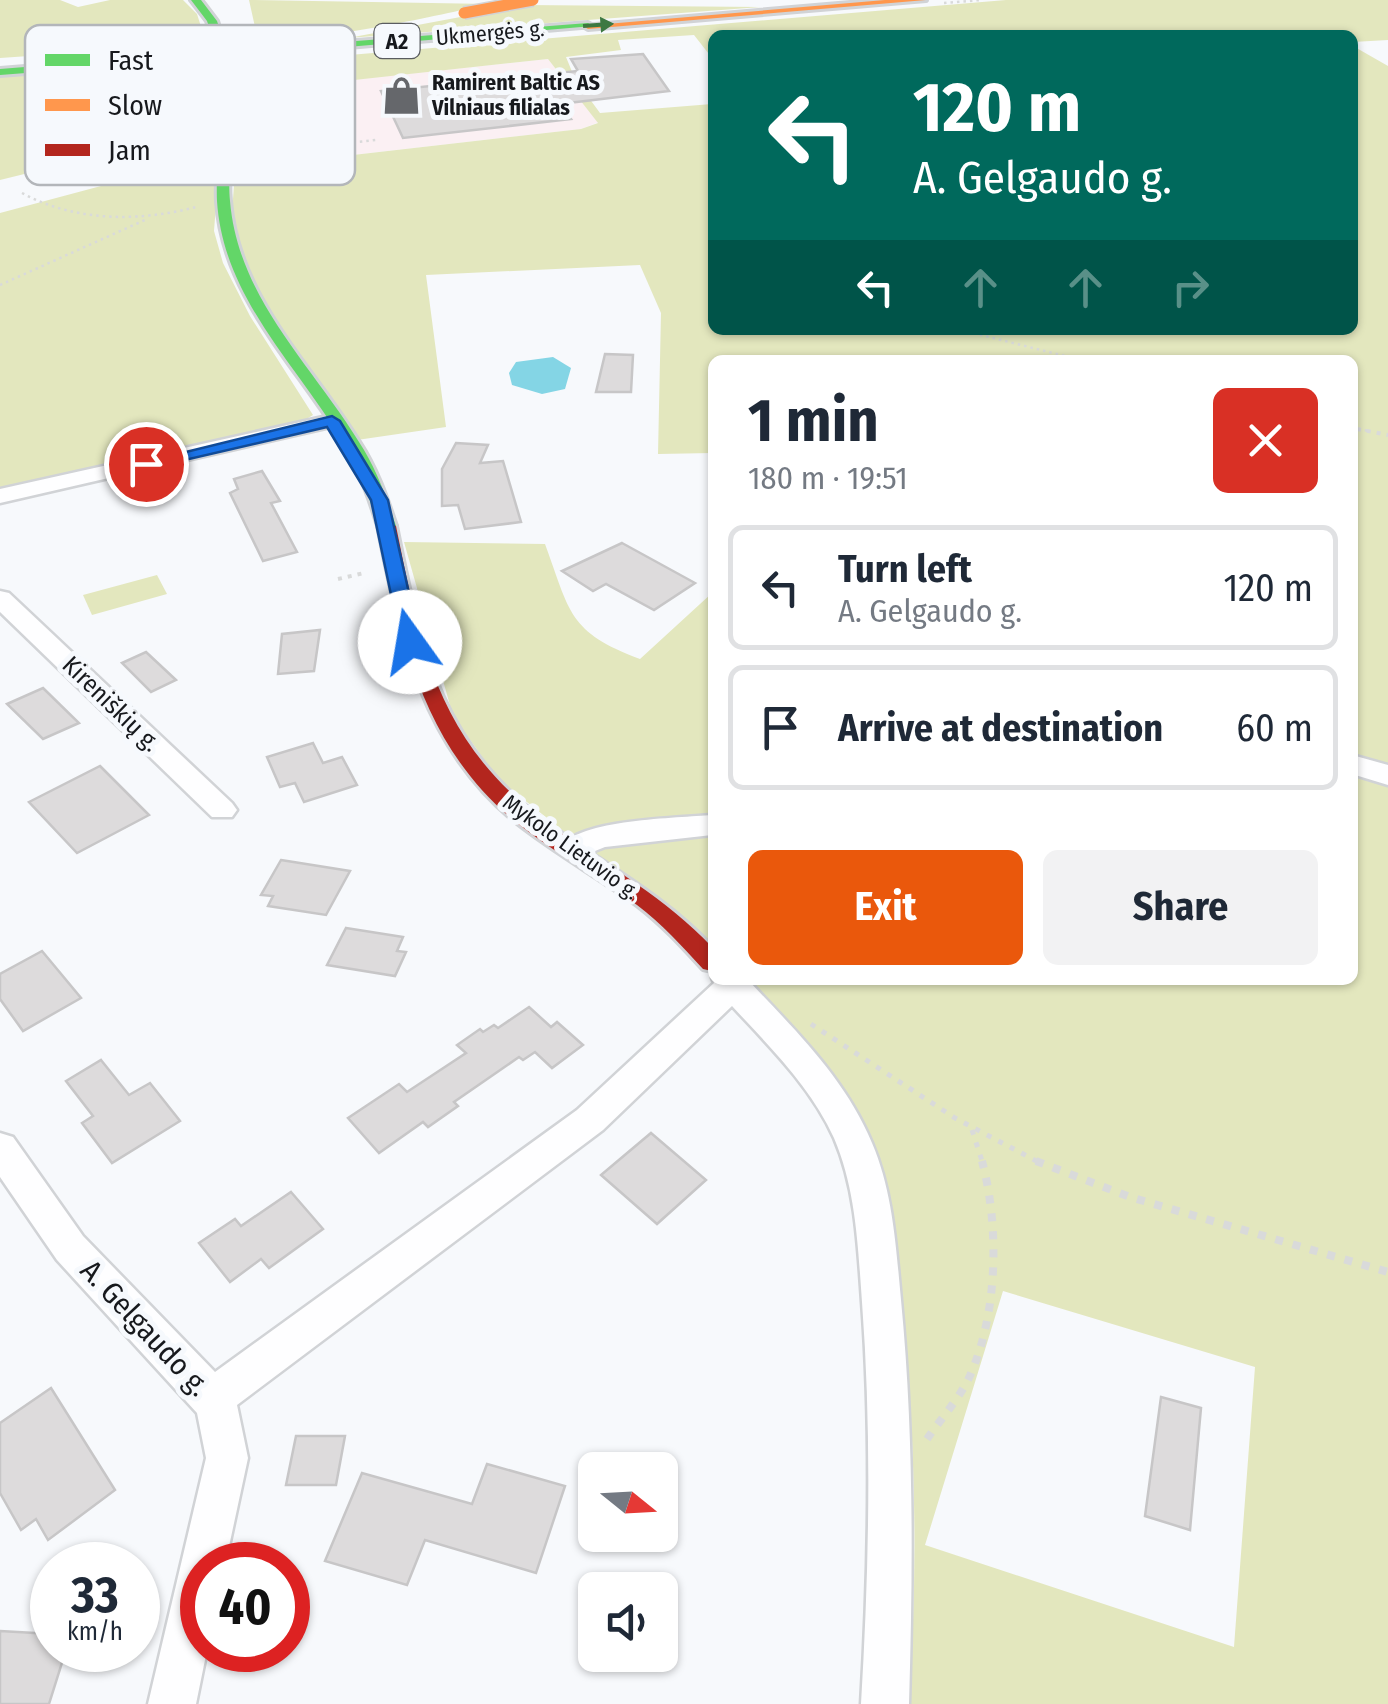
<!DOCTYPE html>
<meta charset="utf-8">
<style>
body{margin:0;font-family:"Fira Sans Condensed",sans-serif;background:#f2f2f3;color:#1f2937;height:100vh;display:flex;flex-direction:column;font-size:38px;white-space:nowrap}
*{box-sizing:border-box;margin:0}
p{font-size:32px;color:#747a83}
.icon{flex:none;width:55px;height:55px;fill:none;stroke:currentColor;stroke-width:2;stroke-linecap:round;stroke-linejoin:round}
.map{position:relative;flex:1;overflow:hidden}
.panel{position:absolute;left:708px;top:355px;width:650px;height:630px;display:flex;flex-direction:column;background:#fff;border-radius:15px;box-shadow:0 2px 8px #0004}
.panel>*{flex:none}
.guide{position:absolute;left:708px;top:30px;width:650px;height:305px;border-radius:15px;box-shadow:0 2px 8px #0004;background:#00695c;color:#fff;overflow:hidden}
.needle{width:65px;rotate:108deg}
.controls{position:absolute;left:578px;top:1452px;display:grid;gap:20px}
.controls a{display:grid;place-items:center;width:100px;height:100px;border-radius:15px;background:#fff;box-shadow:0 2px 8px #0004;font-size:50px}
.speed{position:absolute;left:30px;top:1542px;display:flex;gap:20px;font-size:50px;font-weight:700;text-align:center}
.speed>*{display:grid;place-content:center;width:130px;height:130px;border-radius:50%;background:#fff;box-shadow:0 2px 8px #0004;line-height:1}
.speed small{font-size:25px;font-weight:400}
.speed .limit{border:15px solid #d22;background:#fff;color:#111}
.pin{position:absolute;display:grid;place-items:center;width:85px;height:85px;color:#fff;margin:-42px;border:5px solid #fff;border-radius:50%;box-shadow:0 2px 10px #0007}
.me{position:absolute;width:110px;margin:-55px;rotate:347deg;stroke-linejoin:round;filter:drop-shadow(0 0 8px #0008)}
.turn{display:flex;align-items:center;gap:35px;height:210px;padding:0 40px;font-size:45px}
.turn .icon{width:130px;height:130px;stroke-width:2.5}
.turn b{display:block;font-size:70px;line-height:85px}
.lanes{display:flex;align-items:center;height:95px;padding:0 40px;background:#0003;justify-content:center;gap:50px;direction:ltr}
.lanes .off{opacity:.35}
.round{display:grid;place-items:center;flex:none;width:105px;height:105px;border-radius:15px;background:#f2f2f3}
.head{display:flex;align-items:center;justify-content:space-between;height:170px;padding:0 40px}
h1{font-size:60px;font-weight:700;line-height:75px}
.action{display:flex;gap:20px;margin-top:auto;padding:20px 40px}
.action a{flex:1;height:115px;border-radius:15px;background:#ea580c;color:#fff;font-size:40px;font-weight:700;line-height:115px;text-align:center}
.action a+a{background:#f2f2f3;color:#1f2937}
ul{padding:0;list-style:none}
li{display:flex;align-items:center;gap:30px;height:125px;margin:0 20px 15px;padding:0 20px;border:5px solid #e0e1e3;border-radius:15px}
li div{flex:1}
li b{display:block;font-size:38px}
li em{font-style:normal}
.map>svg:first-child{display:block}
</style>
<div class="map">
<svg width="1388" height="1704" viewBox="0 0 1388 1704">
<rect width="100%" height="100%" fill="#f7f9fc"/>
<path fill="#fbf0f3" d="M548,59L599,122L581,129L317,159L290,86Z"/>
<g fill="#e3e7be" fill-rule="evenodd">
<path d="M0,0H60L78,7L110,0H183L197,14L204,36L189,45L0,58Z"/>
<path d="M249,0L490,4C442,14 299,48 257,36Z"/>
<path d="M1006,0H1388V40L1353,42L1352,35H712V58L694,35L618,40L621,50L566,57L575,79L600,113L712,104V330H1352L1353,46L1388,66V1704H908C919,1573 915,1440 903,1309C897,1250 896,1186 868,1132C837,1071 790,1027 743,980H1352V360H712V453L658,454L661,313L640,265L426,275L446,427L357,440C309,370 231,290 233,199C235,155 247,107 253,63ZM548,59L598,123L581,129L318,159L290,87ZM1003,1291L1255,1367L1234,1647L925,1545Z"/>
<path d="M525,5L761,7L348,38Z"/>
<path d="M219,60L227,62L214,231L223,263L250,316L313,415L295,426L0,492V213L101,186L69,163L0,180V76Z"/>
<path d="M404,542L545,544C570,612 568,632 640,659L712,593V949L498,779L453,716Z"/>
<path d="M157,575L167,594L92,615L83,595Z"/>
</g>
<path fill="#84d5e5" d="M553,357L571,368L565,389L542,394L512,385L509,373L516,362Z"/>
<g fill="#dddbdc" stroke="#c7c6c7" stroke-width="2.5">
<path d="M643,54L669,91L560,104L571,119L403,138L381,91L578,71L571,59Z"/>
<path d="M605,354L633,355L631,392H596Z"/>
<path d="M456,443L488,445L480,463L503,461L521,522L465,529L458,505L442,506V469Z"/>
<path d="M262,471L280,501L271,503L297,552L263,561L230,493L238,489L234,479Z"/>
<path d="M622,543L695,583L654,610L606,584L593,591L562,571Z"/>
<path d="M320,630L314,671L278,674L282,634Z"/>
<path d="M146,652L176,680L151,692L122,663Z"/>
<path d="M43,688L79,723L43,739L7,704Z"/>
<path d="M313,743L323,763L342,757L357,785L304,802L295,783L280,787L267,757Z"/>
<path d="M100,766L149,815L77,853L29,802Z"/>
<path d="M281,860L350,871L326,915L268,906L273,896L261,895Z"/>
<path d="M346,928L403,937L397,951L406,952L395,976L327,965Z"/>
<path d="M42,951L81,998L23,1031L0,999V974Z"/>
<path d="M529,1007L551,1027L557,1022L583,1045L552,1068L535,1052L523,1060L519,1057L454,1102L458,1106L428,1127L423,1122L379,1153L348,1118L399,1084L407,1092L466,1053L457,1045L480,1029L483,1032L494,1025L498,1028Z"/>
<path d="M101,1060L129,1095L150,1083L180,1121L112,1163L82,1123L93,1116L66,1081Z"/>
<path d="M651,1133L706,1180L657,1224L601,1175Z"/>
<path d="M291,1192L323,1229L269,1268L261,1259L230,1282L199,1243L235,1219L241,1226Z"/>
<path d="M51,1388L115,1490L48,1540L36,1519L21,1530L0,1493V1423Z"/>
<path d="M1161,1397L1201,1408L1190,1530L1145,1516Z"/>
<path d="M296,1436H345L336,1485H286Z"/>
<path d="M487,1464L565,1486L536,1573L425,1540L407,1585L325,1561L362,1473L472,1504Z"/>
<path d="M0,1631L52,1634V1650H66L49,1704H0Z"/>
</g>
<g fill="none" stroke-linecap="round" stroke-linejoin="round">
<defs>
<g id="street">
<path d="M332,415L343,421L339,425L0,503V489Z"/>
<path d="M0,591L9,593L232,803L237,810L232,817H212L0,612Z"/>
<path d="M1352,755L1388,765V785L1352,774Z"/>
<path d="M712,815V835L605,847L575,859L564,855L560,848C577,819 679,818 712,815Z"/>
<path d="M712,978L748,980C795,1030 845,1078 872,1143C893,1192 896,1247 901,1300C914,1434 913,1569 909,1704H861C869,1570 872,1436 862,1302C858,1247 856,1189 834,1138C811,1087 769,1046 732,1006L603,1130L237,1405L248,1458L225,1565H202V1650H207L196,1704H148L206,1458L197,1413L57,1260L0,1177V1133L13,1137L83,1236L215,1372L577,1110L714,983Z"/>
</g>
<path id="fast" d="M191,0H201L217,21L225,45L240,50L588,23L593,26L243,56C239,98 226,162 230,201C238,298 311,364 359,442C376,468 386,496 396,526L393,530H381L378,526C369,496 359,468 343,442C296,364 223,297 217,201C215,162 228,98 232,57L0,75V69L224,51L216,47L207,21Z"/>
<path id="slow" d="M885,0H926L588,29L583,26Z"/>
<path id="jam" d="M387,521L396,526C422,655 440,747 554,828C609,867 666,898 712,947V971L703,969C682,946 662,924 637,905C598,877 555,853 517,823C423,748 400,638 378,526Z"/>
</defs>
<use href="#street" stroke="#d1d3d6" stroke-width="5"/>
<use href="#fast" stroke="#d1d3d6" stroke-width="6"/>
<use href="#slow" stroke="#d1d3d6" stroke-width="6"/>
<use href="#jam" stroke="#d1d3d6" stroke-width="6"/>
<g stroke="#d9dada" stroke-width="2.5" stroke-dasharray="2.5 4" stroke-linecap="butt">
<path d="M944,3L981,0"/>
<path d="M256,97L289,99L357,92"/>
<path d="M250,154L376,140"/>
<path d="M22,193C76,222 138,222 196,207"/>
<path d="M0,285L147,219"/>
<path d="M961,330L1081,360"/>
<path d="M1352,428L1369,431"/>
</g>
<g stroke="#d9dada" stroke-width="4" stroke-dasharray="4 6" stroke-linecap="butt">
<path d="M1357,429L1388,435"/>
<path d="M338,579L364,573"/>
</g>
<g stroke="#d9dada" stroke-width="5" stroke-dasharray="5 8" stroke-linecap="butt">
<path d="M811,1024L955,1118L1042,1164"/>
<path d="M972,1130L983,1164"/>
</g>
<g stroke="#d9dada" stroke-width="8" stroke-dasharray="8 10" stroke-linecap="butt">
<path d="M1036,1161L1130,1197L1388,1272"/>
<path d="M927,1439C940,1420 956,1402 967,1382C998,1319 1000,1228 982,1161"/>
</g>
<use href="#street" fill="#fefeff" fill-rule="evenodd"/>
<use href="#fast" fill="#63d668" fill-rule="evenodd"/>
<use href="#slow" fill="#ff974d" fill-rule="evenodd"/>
<use href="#jam" fill="#b3261e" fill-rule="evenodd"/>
<defs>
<path id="slow-bridge" d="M464,13L533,0"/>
</defs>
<use href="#slow-bridge" stroke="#d2d3d6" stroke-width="14" stroke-linecap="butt"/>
<use href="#slow-bridge" stroke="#ff974d" stroke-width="11"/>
</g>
<defs><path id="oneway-solid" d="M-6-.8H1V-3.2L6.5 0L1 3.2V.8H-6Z" transform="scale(2.5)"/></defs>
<use fill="#3d7842" href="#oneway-solid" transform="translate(598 25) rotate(-4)"/>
<path fill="#1a73e8" stroke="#114b97" stroke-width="2.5" d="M332,416L340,421L388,500L420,642L417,646L401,642L371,500L327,427L146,469L137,464Z"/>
<defs>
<symbol id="shop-bare" viewBox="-9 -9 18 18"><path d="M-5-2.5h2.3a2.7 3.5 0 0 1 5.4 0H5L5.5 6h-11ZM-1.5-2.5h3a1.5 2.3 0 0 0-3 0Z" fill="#65676b" stroke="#f6f9fd" stroke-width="2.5" paint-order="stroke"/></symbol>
</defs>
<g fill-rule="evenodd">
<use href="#shop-bare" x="374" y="68" width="55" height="55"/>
</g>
<g text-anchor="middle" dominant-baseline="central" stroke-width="10" stroke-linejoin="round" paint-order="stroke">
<g font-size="22" fill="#17191d" stroke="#f6f9fd">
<text transform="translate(490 33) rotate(-5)">Ukmergės g.</text>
<text transform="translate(571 847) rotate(36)">Mykolo Lietuvio g.</text>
</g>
<rect fill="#f6f9fd" stroke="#5a5c60" stroke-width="2.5" x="374.5" y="24" width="45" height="34" rx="8"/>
<g font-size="22" font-weight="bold" fill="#17191d">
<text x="397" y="41">A2</text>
</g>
<g font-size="22" font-weight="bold" fill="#17191d" stroke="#f6f9fd" text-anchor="start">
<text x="432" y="82">Ramirent Baltic AS<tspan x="432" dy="25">Vilniaus filialas</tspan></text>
</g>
<g font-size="25" fill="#17191d" stroke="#f6f9fd">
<text transform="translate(111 704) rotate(44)">Kireniškių g.</text>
</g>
<g font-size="30" fill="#17191d" stroke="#f6f9fd">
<text transform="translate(145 1328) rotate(47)">A. Gelgaudo g.</text>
</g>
</g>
<rect x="25" y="25" width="330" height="160" rx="15" fill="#f6f9fd" stroke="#b3b6ba" stroke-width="2.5"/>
<rect x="45" y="54" width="45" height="12" fill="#63d668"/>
<rect x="45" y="99" width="45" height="12" fill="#ff974d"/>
<rect x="45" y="144" width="45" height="12" fill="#b3261e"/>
<g font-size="28" fill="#17191d">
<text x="108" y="70">Fast</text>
<text x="108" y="115">Slow</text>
<text x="108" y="160">Jam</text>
</g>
</svg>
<div class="controls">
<a><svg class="needle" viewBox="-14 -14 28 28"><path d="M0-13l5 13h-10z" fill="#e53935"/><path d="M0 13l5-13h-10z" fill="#747a83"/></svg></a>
<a><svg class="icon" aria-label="sound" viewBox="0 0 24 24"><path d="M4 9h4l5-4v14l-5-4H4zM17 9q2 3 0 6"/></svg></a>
</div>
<div class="speed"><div>33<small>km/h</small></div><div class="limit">40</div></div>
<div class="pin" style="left:146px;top:464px;background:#d93025"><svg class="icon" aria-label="arrive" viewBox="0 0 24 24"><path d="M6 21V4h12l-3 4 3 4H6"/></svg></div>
<svg class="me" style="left:410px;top:642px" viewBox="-20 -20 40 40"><circle r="19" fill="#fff"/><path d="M0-13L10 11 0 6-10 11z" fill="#1a73e8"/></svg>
<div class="guide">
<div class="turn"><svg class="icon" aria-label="left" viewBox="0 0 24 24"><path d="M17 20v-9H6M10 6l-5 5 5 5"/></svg><div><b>120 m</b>A. Gelgaudo g.</div></div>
<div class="lanes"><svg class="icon" aria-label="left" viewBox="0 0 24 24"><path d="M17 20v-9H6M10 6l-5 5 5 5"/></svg><svg class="icon off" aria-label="ahead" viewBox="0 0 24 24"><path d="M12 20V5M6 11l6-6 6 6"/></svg><svg class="icon off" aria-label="ahead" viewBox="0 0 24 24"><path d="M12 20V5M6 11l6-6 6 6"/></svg><svg class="icon off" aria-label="right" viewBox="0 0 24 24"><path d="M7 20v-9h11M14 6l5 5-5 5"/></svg></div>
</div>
<section class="panel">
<div class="head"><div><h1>1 min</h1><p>180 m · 19:51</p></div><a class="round" style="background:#d93025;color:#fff"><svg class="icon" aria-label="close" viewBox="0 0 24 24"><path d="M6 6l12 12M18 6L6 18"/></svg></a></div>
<ul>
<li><svg class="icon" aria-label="left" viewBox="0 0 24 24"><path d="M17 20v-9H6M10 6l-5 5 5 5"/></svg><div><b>Turn left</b><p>A. Gelgaudo g.</p></div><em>120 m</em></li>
<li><svg class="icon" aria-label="arrive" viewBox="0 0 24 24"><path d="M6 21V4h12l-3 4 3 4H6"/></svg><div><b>Arrive at destination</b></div><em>60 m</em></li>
</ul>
<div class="action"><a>Exit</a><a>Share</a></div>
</section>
</div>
